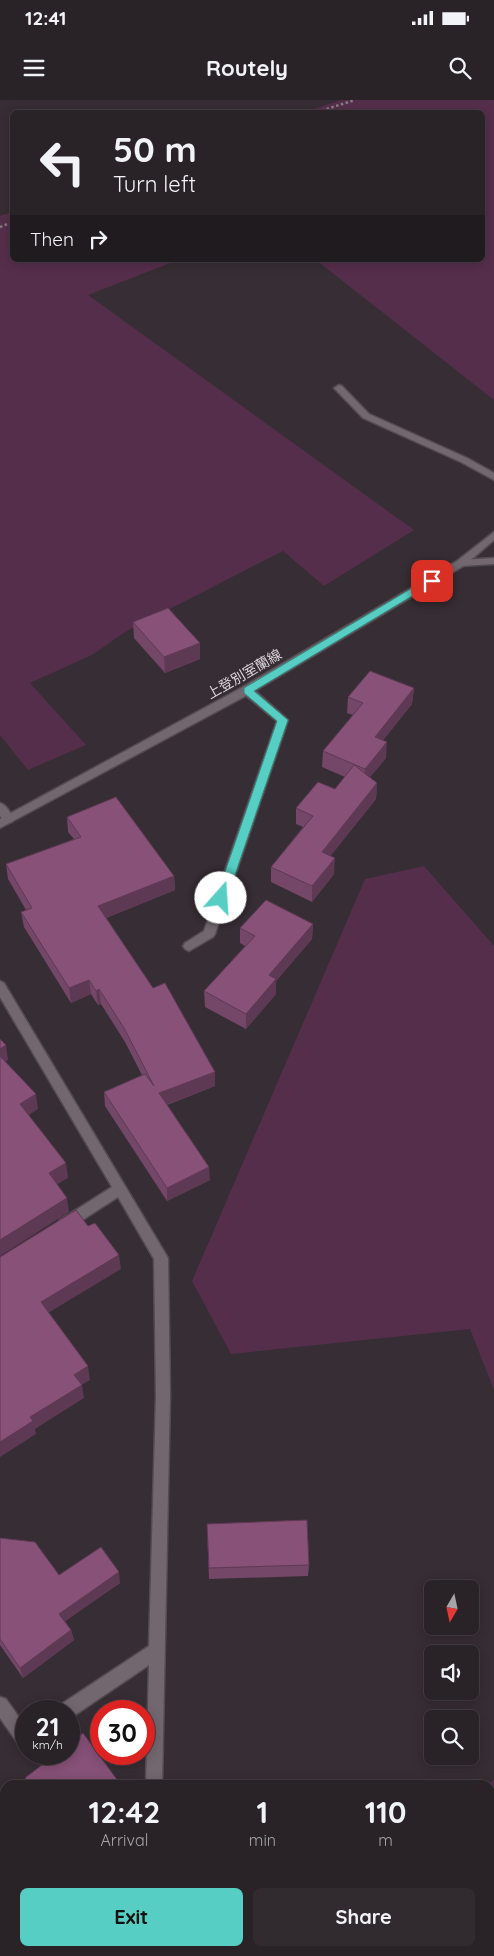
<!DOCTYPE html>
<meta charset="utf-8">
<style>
body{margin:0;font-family:Quicksand,"Noto Sans JP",sans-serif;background:#312a2f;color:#f1f3f6;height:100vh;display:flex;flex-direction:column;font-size:19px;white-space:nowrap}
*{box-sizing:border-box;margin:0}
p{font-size:16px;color:#a5a4a7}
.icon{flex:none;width:28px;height:28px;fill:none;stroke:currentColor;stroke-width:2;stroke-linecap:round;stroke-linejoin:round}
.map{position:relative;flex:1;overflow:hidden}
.details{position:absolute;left:0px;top:1680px;width:495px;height:176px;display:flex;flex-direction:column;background:#292227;border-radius:15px 15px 0 0;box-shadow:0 2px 12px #0003,0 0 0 1px #453f44}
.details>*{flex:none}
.top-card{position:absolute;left:10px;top:10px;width:475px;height:152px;border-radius:8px;box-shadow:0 2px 12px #0003,0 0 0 1px #453f44;background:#292227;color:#f1f3f6;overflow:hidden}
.needle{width:32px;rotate:189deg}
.controls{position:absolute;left:424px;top:1480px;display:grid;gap:10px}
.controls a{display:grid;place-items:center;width:55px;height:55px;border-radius:8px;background:#292227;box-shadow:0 2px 12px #0003,0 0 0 1px #453f44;font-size:25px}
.speed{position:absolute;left:15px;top:1600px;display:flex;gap:10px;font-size:25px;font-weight:700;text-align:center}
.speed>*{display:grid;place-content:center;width:65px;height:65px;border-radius:50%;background:#292227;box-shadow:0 2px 12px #0003,0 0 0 1px #453f44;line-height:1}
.speed small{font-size:12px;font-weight:400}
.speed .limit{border:8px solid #d22;background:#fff;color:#111}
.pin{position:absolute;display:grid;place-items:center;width:42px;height:42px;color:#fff;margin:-21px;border-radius:10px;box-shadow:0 2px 8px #0006}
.me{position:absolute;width:55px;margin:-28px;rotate:19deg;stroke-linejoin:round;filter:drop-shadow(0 0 4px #0008)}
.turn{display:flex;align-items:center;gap:18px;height:105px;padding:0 20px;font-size:22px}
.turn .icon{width:65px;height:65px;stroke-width:2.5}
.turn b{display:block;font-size:35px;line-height:42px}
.then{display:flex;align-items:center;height:48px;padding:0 20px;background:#0003;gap:10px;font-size:19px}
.eta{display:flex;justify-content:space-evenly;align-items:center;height:85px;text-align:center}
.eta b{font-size:30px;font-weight:700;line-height:35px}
.cta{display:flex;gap:10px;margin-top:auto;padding:10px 20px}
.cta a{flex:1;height:58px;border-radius:8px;background:#56cec4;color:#111;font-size:20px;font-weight:700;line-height:58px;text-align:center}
.cta a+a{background:#312a2f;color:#f1f3f6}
.status{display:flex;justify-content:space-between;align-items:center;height:35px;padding:0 25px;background:#292227;direction:ltr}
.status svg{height:14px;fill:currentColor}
header{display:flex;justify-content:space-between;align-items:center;height:65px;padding:0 20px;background:#292227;font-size:22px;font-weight:700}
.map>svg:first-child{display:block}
</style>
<div class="status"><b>12:41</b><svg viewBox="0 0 49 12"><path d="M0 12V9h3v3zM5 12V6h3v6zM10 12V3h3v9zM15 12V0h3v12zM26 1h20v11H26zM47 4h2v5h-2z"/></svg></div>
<header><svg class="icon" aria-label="menu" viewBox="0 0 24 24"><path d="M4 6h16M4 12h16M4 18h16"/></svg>Routely<svg class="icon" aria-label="search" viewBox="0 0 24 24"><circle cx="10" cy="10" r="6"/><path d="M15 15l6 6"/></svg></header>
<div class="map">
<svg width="494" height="1856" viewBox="0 0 494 1856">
<rect width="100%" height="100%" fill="#372d34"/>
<g fill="#552e4b">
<path d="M341,0H494V300L316,160H482V12H305Z"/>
<path d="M12,112V160H178L88,195L414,430L324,486L283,451L125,532L92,555L30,583L86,645L28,670L0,635V116Z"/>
<path d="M424,766L494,846V1290L470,1229L231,1254L192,1181L365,779Z"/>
<path d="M494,1680V1856H388L389,1851H490V1685H483Z"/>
</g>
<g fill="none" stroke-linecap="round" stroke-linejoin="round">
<defs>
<g id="lane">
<path d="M339,285L342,286L369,314L467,358L494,373V380L461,362L363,318L336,290L334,288Z"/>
<path d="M494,458V464L461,466L456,463L461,460Z"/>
<path d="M0,703C7,705 10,713 14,719L12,722H4L0,716Z"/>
</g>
<g id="street">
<path d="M247,586L251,587L288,620L215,834L213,837L189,851L185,849L183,846L185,843L204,831L277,621L243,593L242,590L243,587Z"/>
<path d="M0,881L4,883L168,1158L170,1295L162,1685H146L149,1565L72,1617L69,1618V1611H58L60,1605L149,1546L156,1295L154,1159L118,1097L70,1128L65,1130L60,1128L58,1124L60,1120L112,1087L0,897Z"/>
<path d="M0,1597L6,1599L26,1627V1646L19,1645L0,1618Z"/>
<rect x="141" y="1851" width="18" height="5"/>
</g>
<path id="secondary" d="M494,432V440L465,465L251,593L0,728V719L243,587L457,461Z"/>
</defs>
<use href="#lane" stroke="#534b50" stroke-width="3"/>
<use href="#street" stroke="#534b50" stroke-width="3"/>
<use href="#secondary" stroke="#534b50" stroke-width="3"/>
<g stroke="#857d83" stroke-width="2.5" stroke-dasharray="2.5 2.5" stroke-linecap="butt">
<path d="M317,12L355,0"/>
<path d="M0,127L12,122"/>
</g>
<use href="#lane" fill="#72676e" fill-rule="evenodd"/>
<use href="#street" fill="#72676e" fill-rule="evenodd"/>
<use href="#secondary" fill="#72676e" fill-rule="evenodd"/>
</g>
<g fill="#744667">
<path d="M133,522L200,543V559L165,573L134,538Z"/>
<path d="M414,588L412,604L383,640L386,658L370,677L377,683L376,699L330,756L334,774L312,802L271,782V767L303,727L296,724V708L335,689L345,677L322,667L323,651L353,615L347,613L348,597Z"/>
<path d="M67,717L174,776L175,790L106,818L153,888L215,972V986L167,1005L210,1080L167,1101L105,1006L104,992L142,975L125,942L101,904L98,905L91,894L71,903L24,827L21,812L26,810L8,779L6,764L74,739L68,732Z"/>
<path d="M313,824L312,839L276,881V894L246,929L205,907L204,891L245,846L240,843V828Z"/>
<path d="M207,1424L309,1465L308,1476L209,1479Z"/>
<path d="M0,1438L59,1475L120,1483L65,1521L71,1530L74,1540L23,1578L0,1545Z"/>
</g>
<g fill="#5e3954">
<path d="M200,543V559L165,573L164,557Z"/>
<path d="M414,588L412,604L373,653L375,637Z"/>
<path d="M387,642L386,658L363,685L365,669Z"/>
<path d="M377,683L376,699L321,768L322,752Z"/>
<path d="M335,758L334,774L312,802V786Z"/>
<path d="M174,776L175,790L99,821L98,806Z"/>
<path d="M313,824L312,839L276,881V894L246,929V914L269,875Z"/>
<path d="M89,880L91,894L71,903L69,888Z"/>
<path d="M99,889L101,904L98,905L96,891Z"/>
<path d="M6,945L8,960L0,965V949Z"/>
<path d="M215,972V986L160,1007L159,993Z"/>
<path d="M36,994L38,1009L23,1019L20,1004Z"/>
<path d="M66,1063L68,1078L51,1088L49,1073Z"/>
<path d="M209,1067L210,1080L167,1101V1088Z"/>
<path d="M67,1098L69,1112L0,1156V1140Z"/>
<path d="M119,1155L121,1169L43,1216L41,1202Z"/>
<path d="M88,1266L90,1280L76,1288L74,1275Z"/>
<path d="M82,1285L84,1298L35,1329L36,1334L0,1357V1342L30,1317Z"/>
<path d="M119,1472L120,1483L61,1524L59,1514Z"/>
<path d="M71,1530L74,1540L23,1578L20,1568Z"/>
</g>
<g fill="#875178" stroke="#5e3954">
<path d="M168,508L200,543L164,557L133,522Z"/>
<path d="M370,571L414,588L375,637L387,642L365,669L323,651L363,603L348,597Z"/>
<path d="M354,665L377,683L322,752L335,758L312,786L271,767L313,716L296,708L318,682L335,689Z"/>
<path d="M116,697L174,776L98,806L153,888L165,883L215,972L159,993L209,1067L167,1088L104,992L145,974L154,986L124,928L99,889L96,891L89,880L69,888L21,812L32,808L6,764L81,737L67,717Z"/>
<path d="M266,800L313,824L269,875L276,879L246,914L204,891L255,836L240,828Z"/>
<path d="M0,939L6,945L0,949Z"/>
<path d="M0,956L36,994L20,1004L66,1063L49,1073L67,1098L0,1140Z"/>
<path d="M76,1110L88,1126L95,1123L119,1155L41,1202L88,1266L74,1275L82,1285L30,1317L33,1321L0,1342V1157Z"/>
<path d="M307,1420L309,1465L209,1468L207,1424Z"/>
<path d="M0,1438L35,1442L59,1475L101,1447L119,1472L59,1514L71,1530L20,1568L0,1539Z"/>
<path d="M83,1633L121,1685H30L25,1678L56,1654H69V1644Z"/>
<path d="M0,1765L5,1773V1851H54L57,1856H0Z"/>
</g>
<path fill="#56cec4" stroke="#38867f" d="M429,478H432L437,481L254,591L288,620L227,798L225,801H217L216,798L277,621L244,593V588Z"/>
<g text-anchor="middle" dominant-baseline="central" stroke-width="4" stroke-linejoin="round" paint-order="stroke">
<g font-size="14" fill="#dcd6da" stroke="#372d34">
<text transform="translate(244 574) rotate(-30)">上登別室蘭線</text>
</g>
</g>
</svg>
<div class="controls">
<a><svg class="needle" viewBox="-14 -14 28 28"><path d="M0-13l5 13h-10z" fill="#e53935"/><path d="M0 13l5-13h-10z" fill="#a5a4a7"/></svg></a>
<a><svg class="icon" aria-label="sound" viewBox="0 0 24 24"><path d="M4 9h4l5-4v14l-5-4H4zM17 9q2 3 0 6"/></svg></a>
<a><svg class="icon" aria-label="search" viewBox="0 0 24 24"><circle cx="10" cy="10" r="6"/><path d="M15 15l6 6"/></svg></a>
</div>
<div class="speed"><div>21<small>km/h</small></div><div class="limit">30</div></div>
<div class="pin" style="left:432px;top:481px;background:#d93025"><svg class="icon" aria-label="arrive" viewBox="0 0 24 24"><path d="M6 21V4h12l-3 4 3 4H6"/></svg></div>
<svg class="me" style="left:221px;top:798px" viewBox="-20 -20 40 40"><circle r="19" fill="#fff"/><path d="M0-13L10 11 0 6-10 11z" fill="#56cec4"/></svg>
<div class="top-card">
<div class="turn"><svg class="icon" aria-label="left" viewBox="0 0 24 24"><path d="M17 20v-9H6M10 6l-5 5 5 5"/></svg><div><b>50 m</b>Turn left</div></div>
<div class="then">Then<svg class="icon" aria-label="right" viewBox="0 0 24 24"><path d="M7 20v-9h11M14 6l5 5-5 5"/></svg></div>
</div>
<section class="details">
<div class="eta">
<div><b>12:42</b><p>Arrival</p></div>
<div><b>1</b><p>min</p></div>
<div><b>110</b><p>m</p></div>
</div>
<div class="cta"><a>Exit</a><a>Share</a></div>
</section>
</div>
